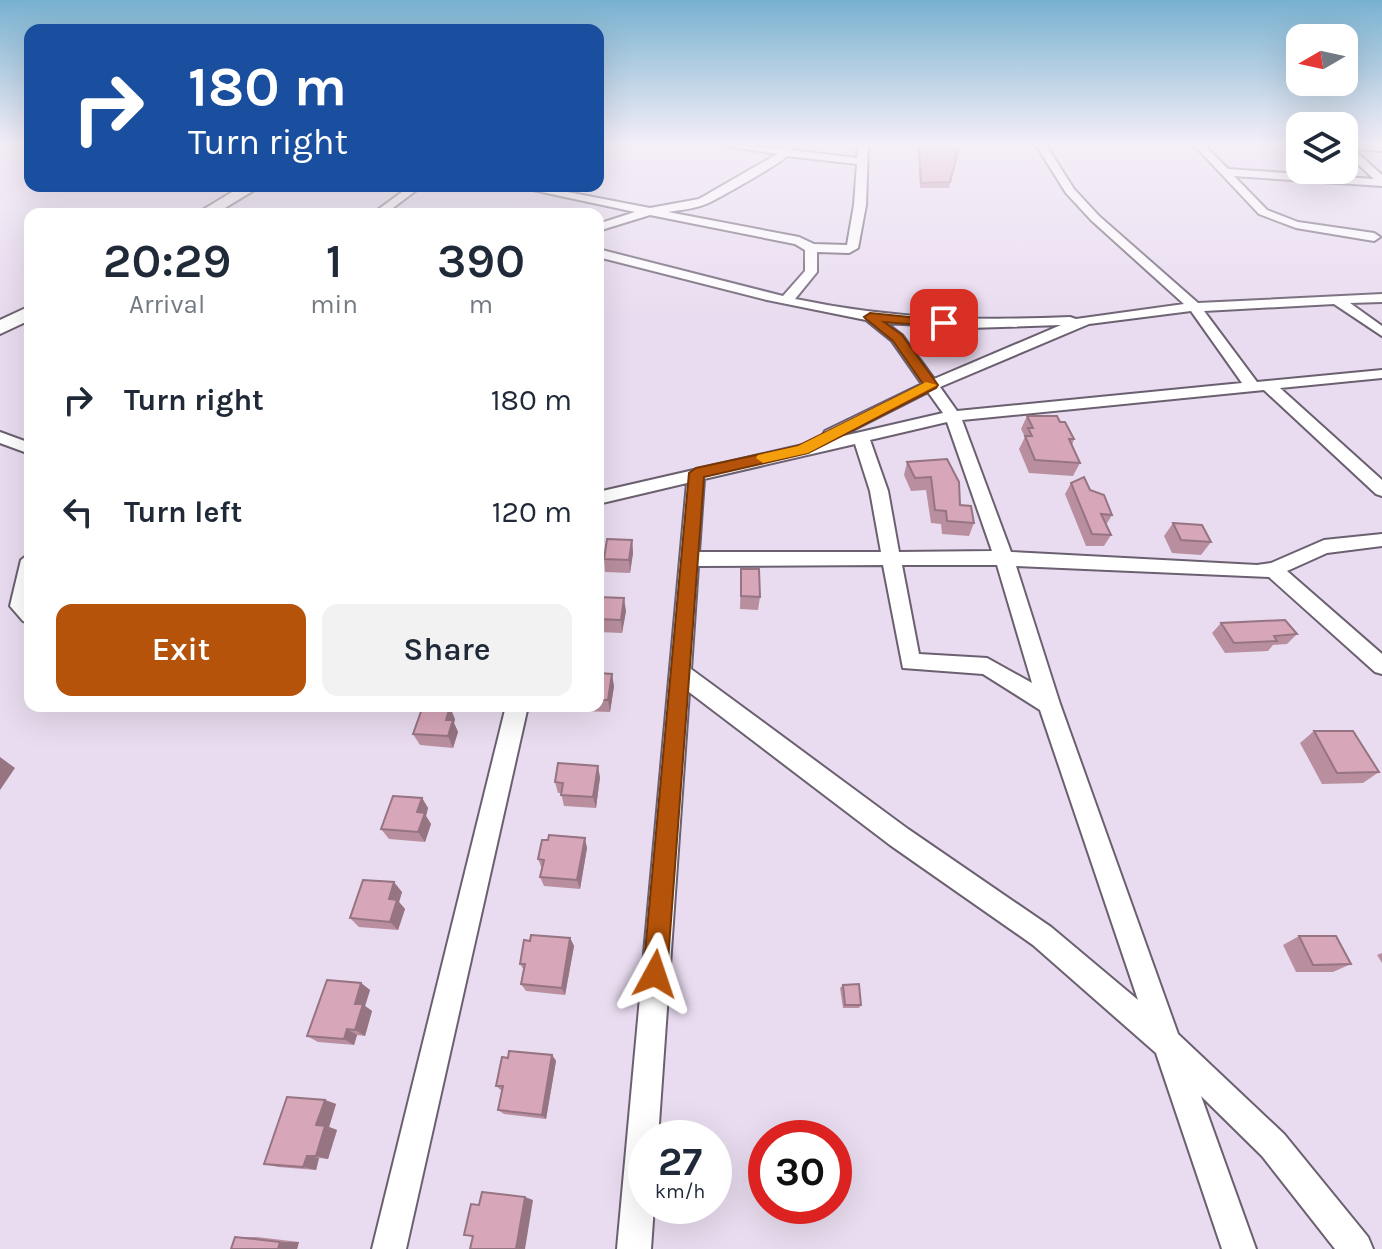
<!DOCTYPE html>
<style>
body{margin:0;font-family:Karla,sans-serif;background:#f2f2f3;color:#1f2937;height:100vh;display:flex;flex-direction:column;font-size:30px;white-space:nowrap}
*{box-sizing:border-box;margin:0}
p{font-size:26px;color:#747a83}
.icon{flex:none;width:44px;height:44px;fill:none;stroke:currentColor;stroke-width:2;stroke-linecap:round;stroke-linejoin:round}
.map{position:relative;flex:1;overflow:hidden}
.details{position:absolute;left:24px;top:208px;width:580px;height:504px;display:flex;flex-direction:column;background:#fff;border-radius:16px;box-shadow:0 8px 32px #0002}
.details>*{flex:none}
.hud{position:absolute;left:24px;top:24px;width:580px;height:168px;border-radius:16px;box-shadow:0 8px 32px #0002;background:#1a4fa0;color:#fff;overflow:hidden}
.needle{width:52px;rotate:261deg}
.buttons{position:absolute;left:1286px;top:24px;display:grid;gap:16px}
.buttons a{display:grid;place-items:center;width:72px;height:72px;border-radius:16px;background:#fff;box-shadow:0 8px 32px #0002;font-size:40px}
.speed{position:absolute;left:628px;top:1120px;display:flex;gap:16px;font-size:40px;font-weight:700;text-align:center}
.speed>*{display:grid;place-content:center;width:104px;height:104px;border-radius:50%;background:#fff;box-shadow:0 8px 32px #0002;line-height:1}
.speed small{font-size:20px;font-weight:400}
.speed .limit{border:12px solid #d22;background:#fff;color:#111}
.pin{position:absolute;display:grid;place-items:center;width:68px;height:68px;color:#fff;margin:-34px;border-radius:16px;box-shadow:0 4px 12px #0006}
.me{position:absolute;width:88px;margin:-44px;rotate:5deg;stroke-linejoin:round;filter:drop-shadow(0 0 6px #0008)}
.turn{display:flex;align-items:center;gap:28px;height:168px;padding:0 32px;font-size:36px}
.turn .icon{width:104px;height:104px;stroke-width:2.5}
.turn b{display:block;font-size:56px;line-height:68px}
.eta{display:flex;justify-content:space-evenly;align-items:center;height:136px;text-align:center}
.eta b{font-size:48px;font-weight:600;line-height:56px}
.primary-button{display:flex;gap:16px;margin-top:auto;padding:16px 32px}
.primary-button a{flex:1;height:92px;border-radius:16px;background:#b45309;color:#fff;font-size:32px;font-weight:600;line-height:92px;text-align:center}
.primary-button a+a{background:#f2f2f3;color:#1f2937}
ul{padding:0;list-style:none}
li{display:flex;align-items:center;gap:24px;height:112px;padding:0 32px}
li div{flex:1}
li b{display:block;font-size:30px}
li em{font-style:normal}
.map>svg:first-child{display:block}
</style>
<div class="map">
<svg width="1382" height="1249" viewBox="0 0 1382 1249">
<rect width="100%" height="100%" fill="#e9dcf0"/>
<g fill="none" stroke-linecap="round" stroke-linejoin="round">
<defs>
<g id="street">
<path d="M720,145L781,149L784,145H794L791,150L857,158L858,145H868L866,205L858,248L849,253L817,252V272L795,299L801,300C891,319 979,321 1070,317L1076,319L1184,304L1091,220L1066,193L1036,145H1046L1074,189L1099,216L1198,303L1382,294V302L1350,303L1382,326V336L1334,304L1204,311L1257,382L1382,370V378L1280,388L1382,480V496L1376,494L1264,390L962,420L1011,552L1257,565L1271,563L1324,540L1382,534V546L1327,553L1287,571L1382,654V674L1375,672L1269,577L1016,566L1060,704L1178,1034L1284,1134L1368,1237L1373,1249H1335L1262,1156L1201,1096L1256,1249H1222L1156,1053L1033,945L890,845L689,692L658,1138H646V1206H654L651,1249H617L687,483L598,504V492L829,439L823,435L825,431L922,384L892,341L866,320L767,300L598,257V249L783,296L805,271V250L795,244L650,215L598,231V224L635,212L514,186H536L650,208L699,199L777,154ZM787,156L857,164L854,205L847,245L814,244L799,237L668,212C680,210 694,209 706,204C716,200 783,162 787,156ZM1191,311L1242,383L957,411L940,387L1089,324ZM886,323L970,328L1061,325L934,379L902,335ZM928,392L943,413L839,437ZM947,422L992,551L899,552L888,491L870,440ZM855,444L870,491L881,552H699L704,479ZM883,565L903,668L983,674L1040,710L1138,1000L1051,927L908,829L691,669L698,566ZM902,565H997L1032,683L987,658L919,654Z"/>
<path d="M1194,145H1204L1228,169L1374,179L1344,151V145H1382V151L1353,149L1382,175V186L1234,176L1267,210L1298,222L1374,233L1380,237L1374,241L1296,228L1259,214Z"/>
<path d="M410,186H422L385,214H372Z"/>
<path d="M0,432L30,443V454L0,443Z"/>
<path d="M30,553V624L23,621L10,606L21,560Z"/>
<path d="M506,706H528L406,1249H372Z"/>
</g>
<g id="secondary">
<path d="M242,186H261L215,214H196Z"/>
<path d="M30,306V320L0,334V320Z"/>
</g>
</defs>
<use href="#street" stroke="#6b6070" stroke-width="4"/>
<use href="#secondary" stroke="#6b6070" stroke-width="4"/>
<use href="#street" fill="#fff" fill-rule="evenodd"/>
<use href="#secondary" fill="#fff" fill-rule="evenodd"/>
</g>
<g fill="#b98f9f">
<path d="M919,148L958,151L949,188H920L918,154Z"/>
<path d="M1027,416L1060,422L1074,439L1072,445L1080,463L1073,476L1029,473L1019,449L1025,437L1021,429Z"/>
<path d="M947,459L960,505L974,523L969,536L942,534L941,524L931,523L926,490L911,491L904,475L907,462Z"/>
<path d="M1071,483L1090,490L1112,515L1106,525L1111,535L1104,546H1086L1065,494Z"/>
<path d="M1173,523L1211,542L1201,555L1172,553L1164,536Z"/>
<path d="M632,540L633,553L630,573L605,572L604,559Z"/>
<path d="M741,569L760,597L758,610L740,609Z"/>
<path d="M598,597L626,611L622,633L598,632Z"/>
<path d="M1221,623L1297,634L1287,644L1273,645L1268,651L1225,653L1212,633Z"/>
<path d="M598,673L614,686L610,712L582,711L581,706H598Z"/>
<path d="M455,719L454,723L458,732L453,748L420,745L413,734Z"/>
<path d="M1314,731L1379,772L1363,783L1322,784L1300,743Z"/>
<path d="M600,777L596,808L564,806L561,793H558L555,782Z"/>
<path d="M422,798L428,808L426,816L431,824L425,842L389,839L381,829Z"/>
<path d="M587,848L580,889L544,886L540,877L542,869L538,859Z"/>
<path d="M402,892L399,902L405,909L398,930L359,927L350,918Z"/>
<path d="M1299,936L1351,964L1333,972H1296L1283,945Z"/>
<path d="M570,938L574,946L565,995L526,991L521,984L524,970L520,964Z"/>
<path d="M1382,953V963L1377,955Z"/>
<path d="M361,983L370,990L365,1006L372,1011L365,1036L357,1035L354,1045L318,1042L307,1036Z"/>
<path d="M843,985L861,1005L859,1008H843L840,988Z"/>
<path d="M552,1055L556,1061L546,1119L504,1114L498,1110L502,1091L496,1086L508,1058Z"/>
<path d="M325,1100L336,1104L329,1127L337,1130L328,1159L319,1158L316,1170L278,1167L264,1164Z"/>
<path d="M235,1237H257L299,1242L297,1249H231Z"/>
</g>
<g fill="#967482">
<path d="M632,540L633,553L630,573L629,560Z"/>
<path d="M624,598L626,611L622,633L621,620Z"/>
<path d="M612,674L614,686L610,712L608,700Z"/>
<path d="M450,707L455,719L454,723L458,732L453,748L448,736L446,720Z"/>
<path d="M0,757L15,768L0,790Z"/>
<path d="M598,766L600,777L596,808L593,797Z"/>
<path d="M422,798L428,808L426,816L431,824L425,842L418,832L417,812Z"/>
<path d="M585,838L587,848L580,889L577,880Z"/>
<path d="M394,882L402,892L399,902L405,909L398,930L390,922L389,899Z"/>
<path d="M570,938L574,946L565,995L562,988Z"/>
<path d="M361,983L370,990L365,1006L372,1011L365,1036L355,1030V1004Z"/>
<path d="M347,1029L357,1035L354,1045L344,1039Z"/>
<path d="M552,1055L556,1061L546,1119L542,1115Z"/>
<path d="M325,1100L336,1104L329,1127L337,1130L328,1159L316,1156V1125Z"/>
<path d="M307,1156L319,1158L316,1170L303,1167Z"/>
<path d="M525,1197L533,1200L525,1249H516Z"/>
<path d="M280,1242H299L297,1249H278Z"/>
</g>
<g fill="#d7a6b9" stroke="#967482" stroke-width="2">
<path d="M919,148H951L958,151L950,182L921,183Z"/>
<path d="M1027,416H1057L1060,422H1065L1074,439H1069L1080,463L1035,460L1025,436H1032L1028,428H1033Z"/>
<path d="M947,459L959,482L960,505L971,506L974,523L947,521L946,511L935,510L931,477L915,478L907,462Z"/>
<path d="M1084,477L1090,490L1104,495L1112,515L1101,514L1111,535L1092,534L1071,483Z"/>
<path d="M1173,523L1202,525L1211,542L1181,540Z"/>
<path d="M607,539L632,540L629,560L604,559Z"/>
<path d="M741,569H759L760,597L741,596Z"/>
<path d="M598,597L624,598L621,620L598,619Z"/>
<path d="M1285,620L1297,634L1274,636L1277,641L1234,643L1221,623Z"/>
<path d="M598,673L612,674L608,700H598Z"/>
<path d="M423,706L450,707L446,720H453L448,736L413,734Z"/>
<path d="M1314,731H1353L1379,772L1337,773Z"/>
<path d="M558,763L598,766L593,797L561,795L563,783L555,782Z"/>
<path d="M393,796L422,798L417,812L425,813L418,832L381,829Z"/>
<path d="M549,835L585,838L577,880L540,877L544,860L538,859L542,840H548Z"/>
<path d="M363,880L394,882L389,899L397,900L390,922L350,918Z"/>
<path d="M531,935L570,938L562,988L521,984L525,964H520L524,940L530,941Z"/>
<path d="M1299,936H1336L1351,964L1313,965Z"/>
<path d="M327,980L361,983L355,1004H363L355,1030L347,1029L344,1039L307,1036Z"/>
<path d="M859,984L861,1005H845L843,985Z"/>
<path d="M509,1051L552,1055L542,1115L498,1110L503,1086H496L502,1057L508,1058Z"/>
<path d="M287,1097L325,1100L316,1125L325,1126L316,1156H307L303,1167L264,1164Z"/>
<path d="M482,1192L525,1197L516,1249H470L473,1236L464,1235L471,1204L479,1205Z"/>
<path d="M235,1237L280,1242L278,1249H231Z"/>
</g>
<linearGradient id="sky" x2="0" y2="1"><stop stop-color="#78b1d0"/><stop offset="0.45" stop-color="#f5eff8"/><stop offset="1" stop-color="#f5eff8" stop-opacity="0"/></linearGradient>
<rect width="1382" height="320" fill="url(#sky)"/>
<path fill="#b45309" stroke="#753606" stroke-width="2" d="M870,313L948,321V326L944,327L884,322L902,335L938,385L936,388L808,453L704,477L667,974L664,983L655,986L646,983L643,974L689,473L696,468L798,446L923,384L893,341L866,319L864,317Z"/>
<path fill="#f59e0b" d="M926,382L937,385L808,453L763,463L756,458L758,455L798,446Z"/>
</svg>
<div class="buttons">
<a><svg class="needle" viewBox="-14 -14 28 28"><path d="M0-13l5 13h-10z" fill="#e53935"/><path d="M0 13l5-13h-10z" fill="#747a83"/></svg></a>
<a><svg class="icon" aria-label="layers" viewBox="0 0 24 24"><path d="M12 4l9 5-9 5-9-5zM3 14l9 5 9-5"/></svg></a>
</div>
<div class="speed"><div>27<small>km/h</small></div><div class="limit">30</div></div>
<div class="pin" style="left:944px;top:323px;background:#d93025"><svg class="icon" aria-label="arrive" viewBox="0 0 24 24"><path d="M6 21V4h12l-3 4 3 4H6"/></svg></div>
<svg class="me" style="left:655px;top:974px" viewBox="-20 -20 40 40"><path d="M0-17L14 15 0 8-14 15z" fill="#b45309" stroke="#fff" stroke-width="4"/></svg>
<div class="hud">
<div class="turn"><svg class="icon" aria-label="right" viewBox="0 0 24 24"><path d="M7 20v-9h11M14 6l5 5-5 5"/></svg><div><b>180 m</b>Turn right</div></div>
</div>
<section class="details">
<div class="eta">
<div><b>20:29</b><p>Arrival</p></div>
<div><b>1</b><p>min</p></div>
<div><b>390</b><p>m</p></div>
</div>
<ul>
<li><svg class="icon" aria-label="right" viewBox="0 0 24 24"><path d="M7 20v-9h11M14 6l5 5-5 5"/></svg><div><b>Turn right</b></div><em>180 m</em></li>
<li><svg class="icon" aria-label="left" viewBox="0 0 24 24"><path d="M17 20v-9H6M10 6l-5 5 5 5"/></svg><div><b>Turn left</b></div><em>120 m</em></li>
</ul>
<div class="primary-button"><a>Exit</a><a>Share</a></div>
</section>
</div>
